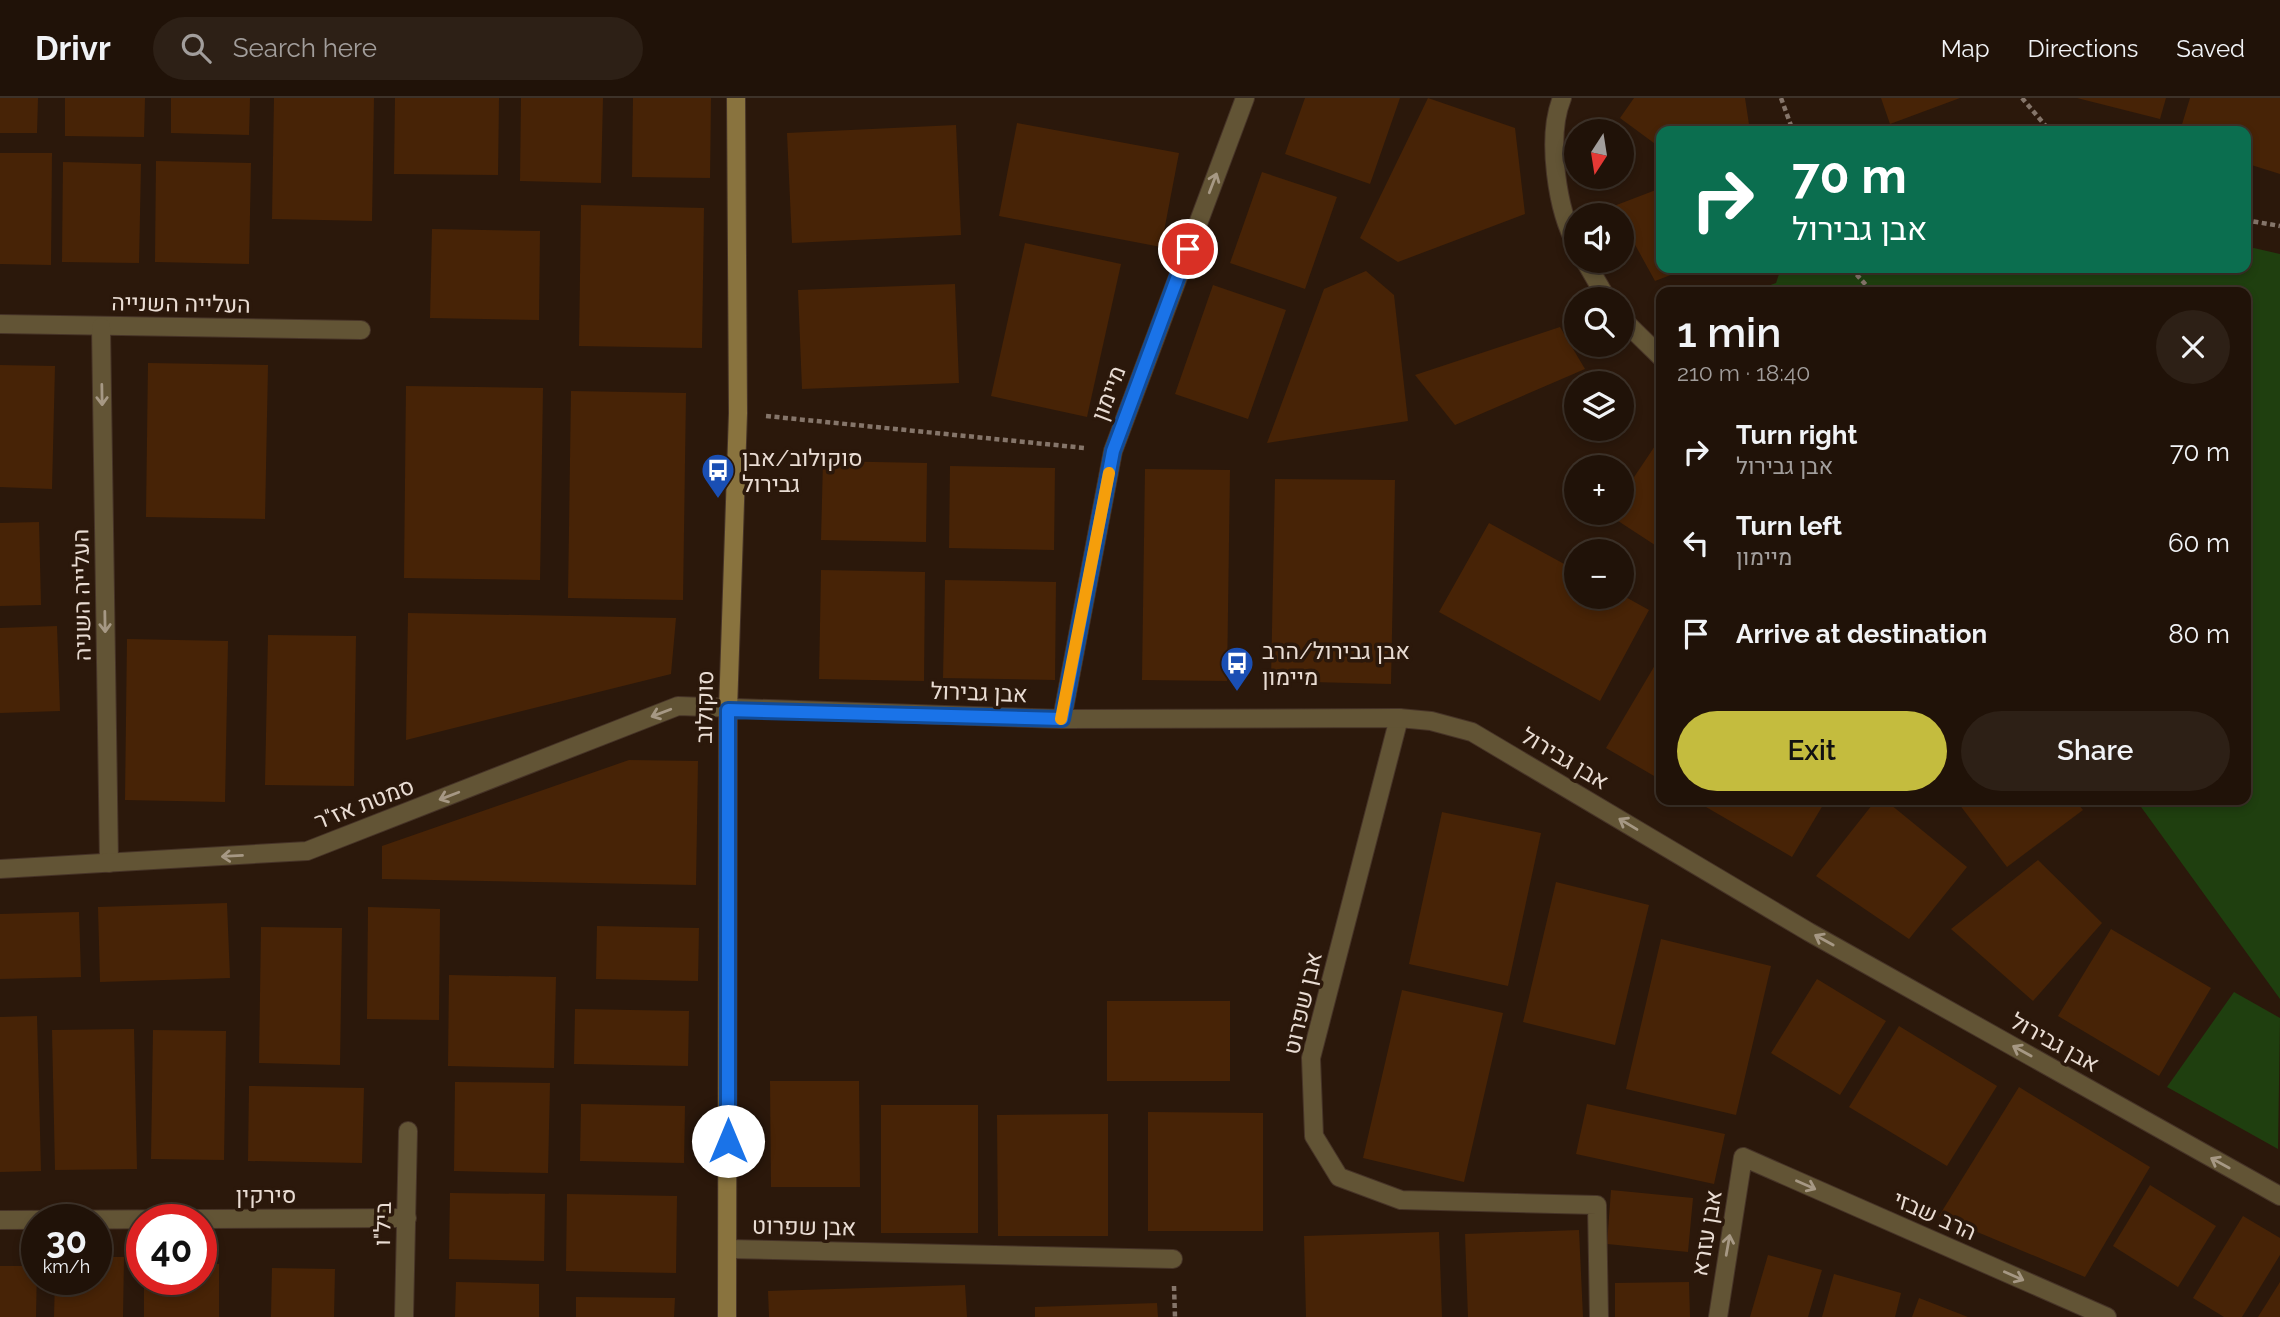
<!DOCTYPE html>
<meta charset="utf-8">
<style>
body{margin:0;font-family:Raleway,Heebo,sans-serif;background:#2d2016;color:#f1f3f6;height:100vh;display:flex;flex-direction:column;font-size:26px;white-space:nowrap}
*{box-sizing:border-box;margin:0}
p{font-size:23px;color:#a29e9c}
.icon{flex:none;width:38px;height:38px;fill:none;stroke:currentColor;stroke-width:2;stroke-linecap:round;stroke-linejoin:round}
.map{position:relative;flex:1;overflow:hidden}
.panel{position:absolute;left:1656px;top:189px;width:595px;height:518px;display:flex;flex-direction:column;background:#201208;border-radius:14px;box-shadow:0 4px 10px #0003,0 0 0 2px #3d3229}
.panel>*{flex:none}
.guide{position:absolute;left:1656px;top:28px;width:595px;height:147px;border-radius:14px;box-shadow:0 4px 10px #0003,0 0 0 2px #3d3229;background:#0b6e4f;color:#fff;overflow:hidden}
.needle{width:46px;rotate:192deg}
.controls{position:absolute;left:1564px;top:21px;display:grid;gap:14px}
.controls a{display:grid;place-items:center;width:70px;height:70px;border-radius:50%;background:#201208;box-shadow:0 4px 10px #0003,0 0 0 2px #3d3229;font-size:35px}
.speed{position:absolute;left:21px;top:1106px;display:flex;gap:14px;font-size:35px;font-weight:700;text-align:center}
.speed>*{display:grid;place-content:center;width:91px;height:91px;border-radius:50%;background:#201208;box-shadow:0 4px 10px #0003,0 0 0 2px #3d3229;line-height:1}
.speed small{font-size:18px;font-weight:400}
.speed .limit{border:10px solid #d22;background:#fff;color:#111}
.pin{position:absolute;display:grid;place-items:center;width:60px;height:60px;color:#fff;margin:-30px;border:4px solid #fff;border-radius:50%;box-shadow:0 2px 7px #0007}
.me{position:absolute;width:77px;margin:-38px;rotate:0deg;stroke-linejoin:round;filter:drop-shadow(0 0 5px #0008)}
.turn{display:flex;align-items:center;gap:24px;height:147px;padding:0 21px;font-size:32px}
.turn .icon{width:91px;height:91px;stroke-width:2.5}
.turn b{display:block;font-size:49px;line-height:60px}
.round{display:grid;place-items:center;flex:none;width:74px;height:74px;border-radius:37px;background:#2d2016}
.head{display:flex;align-items:center;justify-content:space-between;height:119px;padding:0 21px}
h1{font-size:42px;font-weight:600;line-height:52px}
.cta{display:flex;gap:14px;margin-top:auto;padding:14px 21px}
.cta a{flex:1;height:80px;border-radius:42px;background:#c4bc3e;color:#111;font-size:28px;font-weight:600;line-height:80px;text-align:center}
.cta a+a{background:#2d2016;color:#f1f3f6}
ul{padding:0;list-style:none}
li{display:flex;align-items:center;gap:21px;height:91px;padding:0 21px}
li div{flex:1}
li b{display:block;font-size:26px}
li em{font-style:normal}
header{display:flex;align-items:center;gap:42px;box-sizing:border-box;height:98px;padding:0 35px;background:#201208;border-bottom:2px solid #3d3229}
header strong{font-size:33px}
nav{display:flex;gap:38px;margin-inline-start:auto;font-size:24px}
.search{width:490px;height:63px;background:#2d2016;display:flex;align-items:center;gap:18px;box-sizing:border-box;padding:0 24px;border-radius:38px;color:#a29e9c;font-size:26px}
.map>svg:first-child{display:block}
</style>
<header>
<strong>Drivr</strong>
<div class="search"><svg class="icon" aria-label="search" viewBox="0 0 24 24"><circle cx="10" cy="10" r="6"/><path d="M15 15l6 6"/></svg>Search here</div>
<nav><a>Map</a><a>Directions</a><a>Saved</a></nav>
</header>
<div class="map">
<svg width="2280" height="1219" viewBox="0 0 2280 1219">
<rect width="100%" height="100%" fill="#2b180b"/>
<g fill="#1f3f0f">
<path d="M2245,148L2280,156V901L2136,702H2245V194H1751L1776,185L1781,170H2245Z"/>
<path d="M2234,894L2280,920L2278,1051L2167,989Z"/>
</g>
<g fill="#472306">
<path d="M0,0H38L37,35H0Z"/>
<path d="M65,0H145L144,39L65,38Z"/>
<path d="M171,0H250L249,37L171,35Z"/>
<path d="M274,0H374L372,123L272,121Z"/>
<path d="M395,0H499L498,77L394,76Z"/>
<path d="M521,0H603L601,85L520,83Z"/>
<path d="M633,0H711L710,80L632,79Z"/>
<path d="M1305,0H1400L1370,86L1285,56Z"/>
<path d="M1428,0L1515,30L1525,116L1398,164L1360,140Z"/>
<path d="M1634,0H1745L1750,33H1661L1660,53L1658,48L1620,20Z"/>
<path d="M1881,0H1960L1890,26Z"/>
<path d="M2077,0H2166L2160,21Z"/>
<path d="M2190,0H2280V76L2245,65V33H2180Z"/>
<path d="M1017,25L1179,55L1161,149L999,118Z"/>
<path d="M956,27L961,137L792,145L787,35Z"/>
<path d="M0,55H52L51,167L0,166Z"/>
<path d="M156,63L251,65L249,166L155,164Z"/>
<path d="M63,64L141,66L139,165L62,164Z"/>
<path d="M1262,74L1337,99L1305,191L1230,165Z"/>
<path d="M1661,90V170H1689L1655,183L1622,123V117L1614,108Z"/>
<path d="M581,107L704,110L702,250L579,248Z"/>
<path d="M432,131L540,133L539,222L430,220Z"/>
<path d="M1025,145L1121,166L1087,319L991,298Z"/>
<path d="M1366,173L1394,197L1408,323L1267,345L1324,191Z"/>
<path d="M955,186L959,285L802,291L798,192Z"/>
<path d="M1213,187L1286,212L1248,321L1175,296Z"/>
<path d="M1560,229L1585,271L1455,327L1415,277Z"/>
<path d="M148,265L268,267L265,421L146,419Z"/>
<path d="M0,267L55,268L52,391L0,389Z"/>
<path d="M406,288L543,290L540,482L404,480Z"/>
<path d="M571,293L686,295L683,502L568,500Z"/>
<path d="M1661,339V451L1609,417L1622,415V397Z"/>
<path d="M823,363L927,365L926,444L821,442Z"/>
<path d="M950,368L1055,370L1054,452L949,450Z"/>
<path d="M1145,371L1230,372L1227,583L1142,582Z"/>
<path d="M1275,381L1395,382L1391,586L1271,583Z"/>
<path d="M39,424L41,507L0,508V425Z"/>
<path d="M1489,425L1577,473V499L1622,497L1649,512L1600,603L1439,514Z"/>
<path d="M821,472L925,474L924,583L819,581Z"/>
<path d="M945,482L1056,484L1055,582L943,580Z"/>
<path d="M408,515L676,520L671,576L406,642Z"/>
<path d="M57,528L60,613L0,615V530Z"/>
<path d="M268,537L356,538L354,688L265,687Z"/>
<path d="M127,541L228,543L225,704L125,702Z"/>
<path d="M1661,557V682L1606,650Z"/>
<path d="M629,662L698,663L696,787L382,781V748Z"/>
<path d="M1694,702H1826L1792,759Z"/>
<path d="M1876,702H1885L1967,769L1909,841L1816,778Z"/>
<path d="M1956,702H2075L2083,712L2007,769Z"/>
<path d="M1442,714L1541,735L1508,888L1409,866Z"/>
<path d="M2038,762L2102,825L2033,903L1951,831Z"/>
<path d="M1556,784L1649,807L1615,947L1523,924Z"/>
<path d="M227,805L230,880L100,884L98,809Z"/>
<path d="M368,809L440,811L439,922L367,921Z"/>
<path d="M79,814L81,879L0,881V816Z"/>
<path d="M597,828L699,830L698,883L596,881Z"/>
<path d="M261,829L342,830L340,967L259,965Z"/>
<path d="M2111,831L2211,890L2159,978L2058,918Z"/>
<path d="M1661,841L1771,868L1736,1017L1626,991Z"/>
<path d="M449,877L556,879L554,970L448,968Z"/>
<path d="M1817,881L1886,923L1840,997L1771,955Z"/>
<path d="M1402,892L1503,915L1464,1084L1363,1060Z"/>
<rect x="1107" y="903" width="123" height="80"/>
<path d="M575,911L689,913L688,968L574,966Z"/>
<path d="M37,918L41,1073L0,1074V919Z"/>
<path d="M1899,928L1997,988L1947,1068L1849,1009Z"/>
<path d="M134,931L137,1071L55,1072L52,932Z"/>
<path d="M153,932L226,933L224,1062L151,1061Z"/>
<path d="M770,983H859L860,1089H771Z"/>
<path d="M455,984L550,985L548,1075L454,1073Z"/>
<path d="M249,988L364,990L362,1065L248,1063Z"/>
<path d="M2019,989L2150,1069L2085,1179L1939,1118Z"/>
<path d="M581,1006L685,1008L684,1065L580,1063Z"/>
<path d="M1587,1006L1725,1036L1714,1086L1576,1056Z"/>
<rect x="881" y="1007" width="97" height="128"/>
<path d="M1148,1014L1263,1015V1133H1148Z"/>
<path d="M1108,1016V1138H998L997,1017Z"/>
<path d="M2150,1087L2216,1128L2178,1189L2113,1148Z"/>
<path d="M1611,1092L1693,1100L1688,1154L1607,1146Z"/>
<path d="M450,1095L545,1096L544,1163L449,1161Z"/>
<path d="M567,1096L677,1098L676,1175L566,1173Z"/>
<path d="M2243,1118L2280,1140V1157L2242,1219H2224L2193,1200Z"/>
<path d="M1579,1132L1583,1219H1468L1465,1136Z"/>
<path d="M1439,1134L1442,1219H1306L1304,1138Z"/>
<path d="M1768,1157L1822,1172L1808,1219H1750Z"/>
<path d="M96,1159H124L123,1219H54L55,1181H96Z"/>
<path d="M201,1166H219V1219H144V1181H201Z"/>
<path d="M0,1168H37L36,1219H0Z"/>
<path d="M272,1170L335,1171L334,1219H271Z"/>
<path d="M1834,1176L1901,1195L1895,1219H1822Z"/>
<path d="M456,1184L539,1186V1219H455Z"/>
<path d="M1689,1184L1690,1219H1615V1185Z"/>
<path d="M2280,1184V1219H2258Z"/>
<path d="M965,1187L967,1219H769L768,1193Z"/>
<path d="M576,1199L675,1200L674,1219H576Z"/>
<path d="M1919,1200L1968,1219H1912Z"/>
<path d="M1157,1205L1158,1219H1035V1209Z"/>
</g>
<g fill="none" stroke-linecap="round" stroke-linejoin="round">
<defs>
<g id="street">
<path d="M1562,0C1546,39 1557,113 1577,148"/>
<path d="M1585,163L1607,201"/>
<path d="M1622,221L1661,259"/>
<path d="M0,226L361,232"/>
<path d="M101,229L109,765"/>
<path d="M1399,620L1311,960L1314,1038L1339,1079L1401,1102L1597,1107L1599,1219"/>
<path d="M1062,621L1113,353L1245,0"/>
<path d="M0,771L307,753L678,608L1062,621L1399,620L1431,623L1472,634L1809,834L2280,1098"/>
<path d="M0,1122L407,1120"/>
<path d="M728,1151L1173,1161"/>
<path d="M404,1219L408,1033"/>
<path d="M1718,1219L1743,1059L2107,1219"/>
</g>
<path id="secondary" d="M727,1219L728,612L738,315L736,0"/>
</defs>
<use href="#street" stroke="#463327" stroke-width="20"/>
<use href="#secondary" stroke="#463327" stroke-width="20"/>
<g stroke="#85756a" stroke-width="4.5" stroke-dasharray="5 3.5" stroke-linecap="butt">
<path d="M1781,0L1793,33"/>
<path d="M2022,0L2050,33"/>
<path d="M2245,122L2280,128"/>
<path d="M1851,170L1872,194"/>
<path d="M766,318L1085,350"/>
<path d="M1174,1188L1175,1219"/>
</g>
<use href="#street" stroke="#625435" stroke-width="18"/>
<use href="#secondary" stroke="#89733e" stroke-width="18"/>
</g>
<defs><path id="oneway-shaft" d="M-6 0H5M1.5-3L5.5 0L1.5 3" fill="none" stroke-width="1.6" stroke-linecap="round" stroke-linejoin="round" transform="scale(1.75)"/></defs>
<g stroke="#a69884">
<use href="#oneway-shaft" transform="translate(1213 85) rotate(-69)"/>
<use href="#oneway-shaft" transform="translate(102 297) rotate(89)"/>
<use href="#oneway-shaft" transform="translate(105 524) rotate(89)"/>
<use href="#oneway-shaft" transform="translate(661 615) rotate(159)"/>
<use href="#oneway-shaft" transform="translate(449 698) rotate(159)"/>
<use href="#oneway-shaft" transform="translate(1628 726) rotate(-149)"/>
<use href="#oneway-shaft" transform="translate(232 758) rotate(177)"/>
<use href="#oneway-shaft" transform="translate(1824 842) rotate(-151)"/>
<use href="#oneway-shaft" transform="translate(2022 953) rotate(-151)"/>
<use href="#oneway-shaft" transform="translate(2220 1065) rotate(-151)"/>
<use href="#oneway-shaft" transform="translate(1806 1087) rotate(24)"/>
<use href="#oneway-shaft" transform="translate(1728 1147) rotate(-80)"/>
<use href="#oneway-shaft" transform="translate(2014 1178) rotate(24)"/>
</g>
<g fill="none" stroke-linecap="round" stroke-linejoin="round">
<defs>
<path id="route" d="M728,1043V612L1062,621L1113,353L1188,151"/>
</defs>
<use href="#route" stroke="#114b97" stroke-width="18"/>
<use href="#route" stroke="#1a73e8" stroke-width="12"/>
<path stroke="#f59e0b" stroke-width="12" d="M1061,621L1109,375"/>
</g>
<defs>
<symbol id="bus-pin" viewBox="-11 -11 22 30"><path d="M0 17L-7.5 6A9.5 9.5 0 1 1 7.5 6Z" fill="#1a4fb4" stroke="#2b180b"/><path d="M-5-6H5V4H4V6H2V4H-2V6H-4V4H-5ZM-3.5-4V0h7V-4ZM-3.5 1.2v1.5H-2V1.2ZM2 1.2v1.5H3.5V1.2Z" fill="#fff"/></symbol>
</defs>
<g fill-rule="evenodd">
<use href="#bus-pin" x="699" y="353" width="38" height="52"/>
<use href="#bus-pin" x="1218" y="546" width="38" height="52"/>
</g>
<g text-anchor="middle" dominant-baseline="central" stroke-width="7" stroke-linejoin="round" paint-order="stroke">
<g font-size="23" fill="#e9dcd3" stroke="#2b180b">
<text transform="translate(181 205) rotate(1)">העלייה השנייה</text>
<text transform="translate(1108 295) rotate(-69)">מיימון</text>
<text transform="translate(81 497) rotate(-91)">העלייה השניה</text>
<text transform="translate(979 594) rotate(2)">אבן גבירול</text>
<text transform="translate(704 609) rotate(-89)">סוקולוב</text>
<text transform="translate(1565 660) rotate(31)">אבן גבירול</text>
<text transform="translate(364 705) rotate(-21)">סמטת אז"ר</text>
<text transform="translate(1302 905) rotate(-77)">אבן שפרוט</text>
<text transform="translate(2055 944) rotate(29)">אבן גבירול</text>
<text x="266" y="1096">סירקין</text>
<text transform="translate(1935 1117) rotate(24)">הרב שבזי</text>
<text transform="translate(382 1126) rotate(-89)">ביל"ו</text>
<text transform="translate(804 1128) rotate(1)">אבן שפרוט</text>
<text transform="translate(1706 1135) rotate(-80)">אבן עזרא</text>
</g>
<g font-size="23" fill="#e9dcd3" stroke="#2b180b" text-anchor="start">
<text x="742" y="359">סוקולוב/אבן<tspan x="742" dy="26">גבירול</tspan></text>
<text x="1262" y="552">אבן גבירול/הרב<tspan x="1262" dy="26">מיימון</tspan></text>
</g>
</g>
</svg>
<div class="controls">
<a><svg class="needle" viewBox="-14 -14 28 28"><path d="M0-13l5 13h-10z" fill="#e53935"/><path d="M0 13l5-13h-10z" fill="#a29e9c"/></svg></a>
<a><svg class="icon" aria-label="sound" viewBox="0 0 24 24"><path d="M4 9h4l5-4v14l-5-4H4zM17 9q2 3 0 6"/></svg></a>
<a><svg class="icon" aria-label="search" viewBox="0 0 24 24"><circle cx="10" cy="10" r="6"/><path d="M15 15l6 6"/></svg></a>
<a><svg class="icon" aria-label="layers" viewBox="0 0 24 24"><path d="M12 4l9 5-9 5-9-5zM3 14l9 5 9-5"/></svg></a>
<a>+</a>
<a>−</a>
</div>
<div class="speed"><div>30<small>km/h</small></div><div class="limit">40</div></div>
<div class="pin" style="left:1188px;top:151px;background:#d93025"><svg class="icon" aria-label="arrive" viewBox="0 0 24 24"><path d="M6 21V4h12l-3 4 3 4H6"/></svg></div>
<svg class="me" style="left:728px;top:1043px" viewBox="-20 -20 40 40"><circle r="19" fill="#fff"/><path d="M0-13L10 11 0 6-10 11z" fill="#1a73e8"/></svg>
<div class="guide">
<div class="turn"><svg class="icon" aria-label="right" viewBox="0 0 24 24"><path d="M7 20v-9h11M14 6l5 5-5 5"/></svg><div><b>70 m</b>אבן גבירול</div></div>
</div>
<section class="panel">
<div class="head"><div><h1>1 min</h1><p>210 m · 18:40</p></div><a class="round"><svg class="icon" aria-label="close" viewBox="0 0 24 24"><path d="M6 6l12 12M18 6L6 18"/></svg></a></div>
<ul>
<li><svg class="icon" aria-label="right" viewBox="0 0 24 24"><path d="M7 20v-9h11M14 6l5 5-5 5"/></svg><div><b>Turn right</b><p>אבן גבירול</p></div><em>70 m</em></li>
<li><svg class="icon" aria-label="left" viewBox="0 0 24 24"><path d="M17 20v-9H6M10 6l-5 5 5 5"/></svg><div><b>Turn left</b><p>מיימון</p></div><em>60 m</em></li>
<li><svg class="icon" aria-label="arrive" viewBox="0 0 24 24"><path d="M6 21V4h12l-3 4 3 4H6"/></svg><div><b>Arrive at destination</b></div><em>80 m</em></li>
</ul>
<div class="cta"><a>Exit</a><a>Share</a></div>
</section>
</div>
